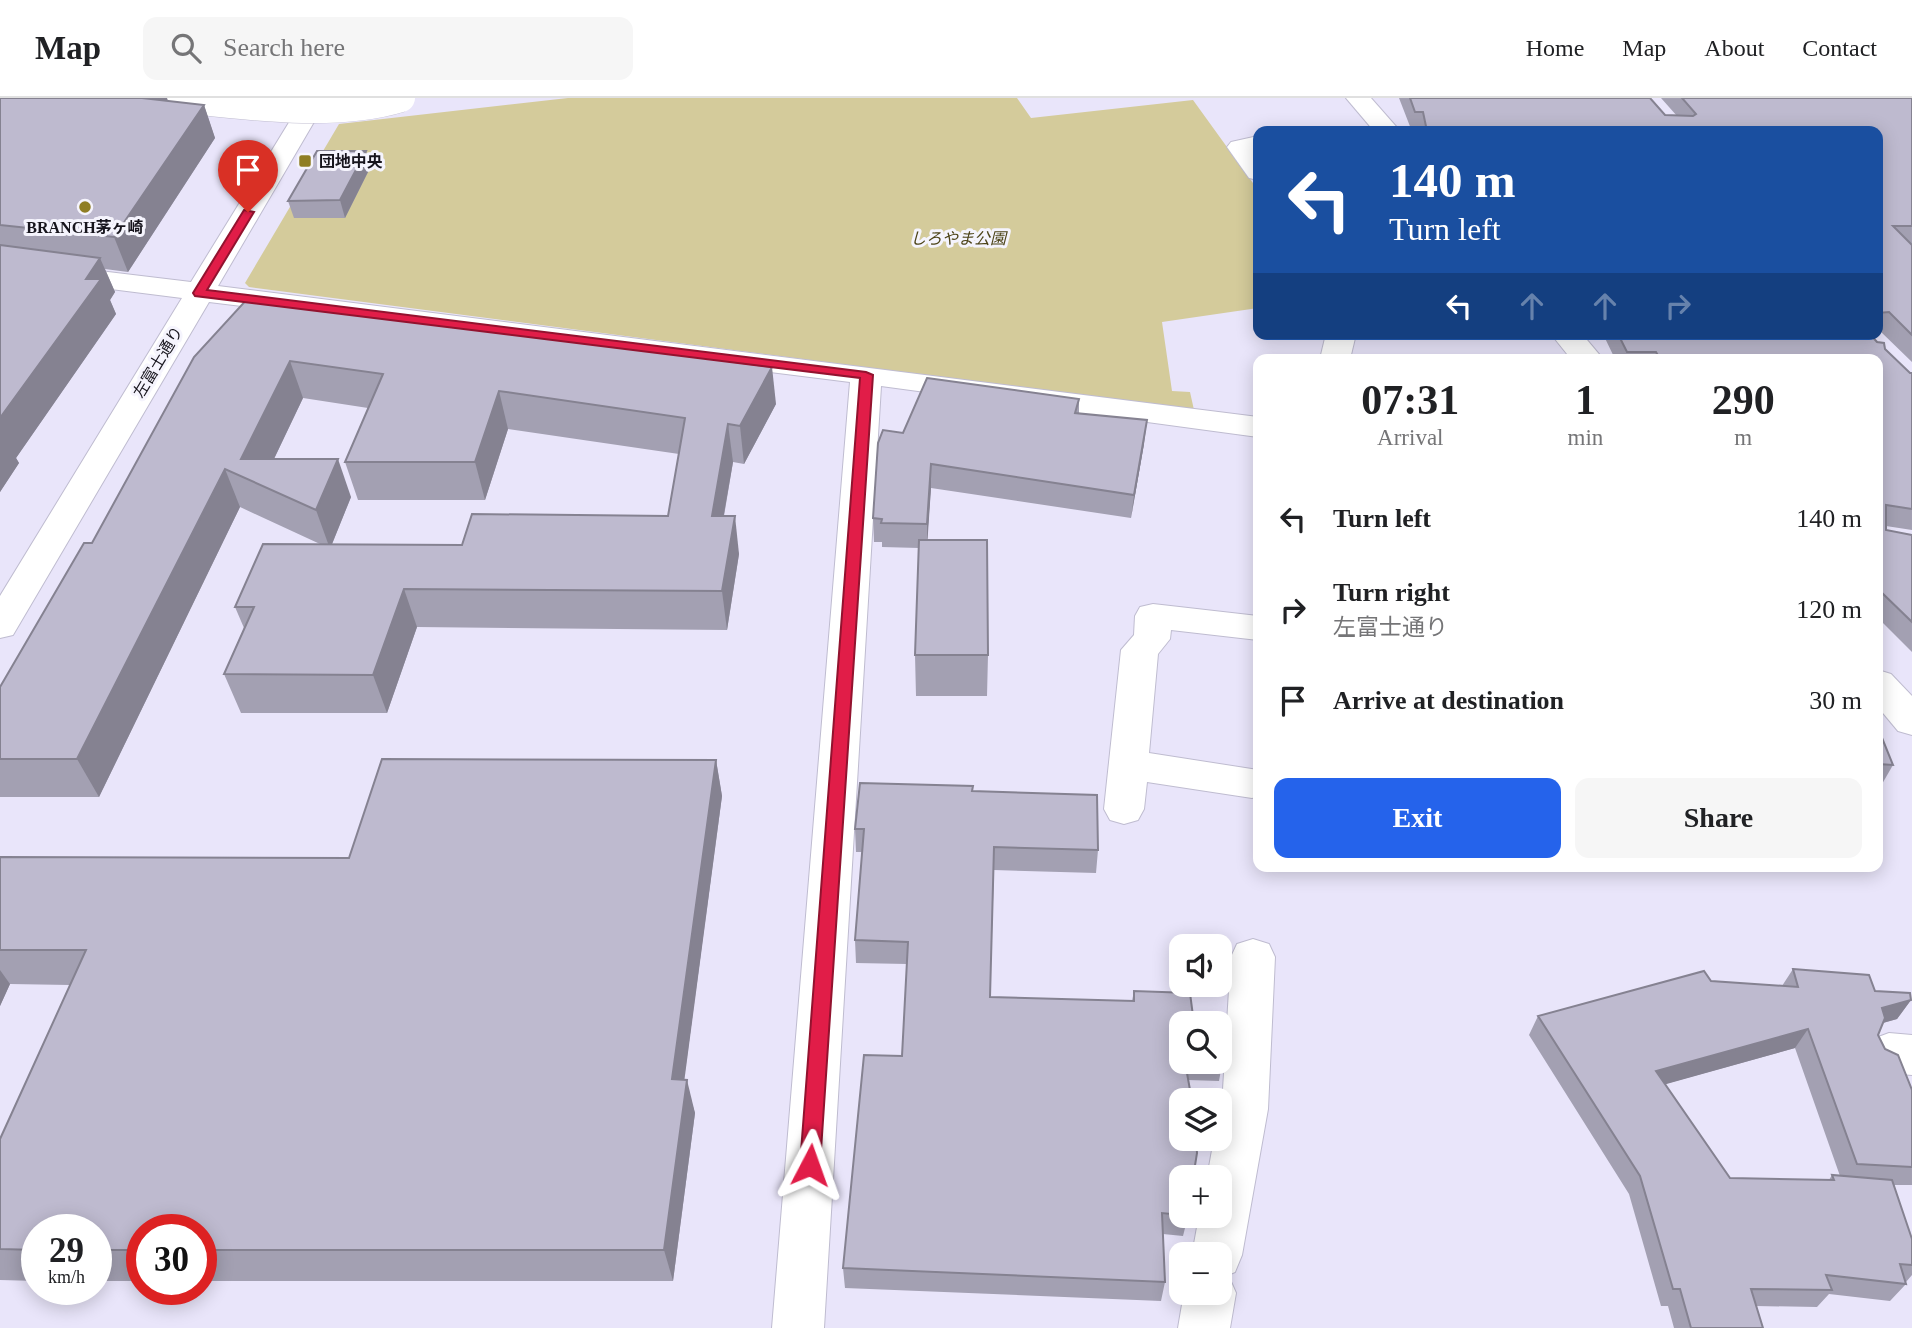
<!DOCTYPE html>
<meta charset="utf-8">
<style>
body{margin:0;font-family:"Times New Roman","Noto Sans JP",serif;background:#f6f6f6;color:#202124;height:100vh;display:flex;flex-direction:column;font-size:26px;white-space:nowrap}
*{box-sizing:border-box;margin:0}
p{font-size:23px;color:#757577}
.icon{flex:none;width:38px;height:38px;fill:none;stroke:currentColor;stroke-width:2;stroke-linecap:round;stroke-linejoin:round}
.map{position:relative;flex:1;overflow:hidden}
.drawer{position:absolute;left:1253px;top:256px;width:630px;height:518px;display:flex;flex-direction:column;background:#fff;border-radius:14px;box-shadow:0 4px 18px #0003}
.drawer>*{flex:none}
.banner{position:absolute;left:1253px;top:28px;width:630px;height:214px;border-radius:14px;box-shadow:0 4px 18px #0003;background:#1a4fa0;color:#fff;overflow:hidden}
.tools{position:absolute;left:1169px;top:836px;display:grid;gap:14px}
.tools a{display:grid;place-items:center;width:63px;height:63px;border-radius:14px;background:#fff;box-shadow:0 4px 18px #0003;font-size:35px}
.speed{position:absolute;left:21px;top:1116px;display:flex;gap:14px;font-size:35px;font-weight:700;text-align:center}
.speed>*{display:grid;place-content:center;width:91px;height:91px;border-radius:50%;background:#fff;box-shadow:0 4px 18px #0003;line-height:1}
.speed small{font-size:18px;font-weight:400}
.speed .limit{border:10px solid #d22;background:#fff;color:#111}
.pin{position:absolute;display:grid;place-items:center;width:60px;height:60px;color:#fff;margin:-72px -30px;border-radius:50% 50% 50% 0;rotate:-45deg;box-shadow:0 0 7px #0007}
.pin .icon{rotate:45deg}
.me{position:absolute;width:77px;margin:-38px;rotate:4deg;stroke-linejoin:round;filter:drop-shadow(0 0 5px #0008)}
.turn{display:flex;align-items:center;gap:24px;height:147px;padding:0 21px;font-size:32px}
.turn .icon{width:91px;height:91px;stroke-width:2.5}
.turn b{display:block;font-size:49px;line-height:60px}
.lanes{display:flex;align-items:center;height:66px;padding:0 21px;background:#0003;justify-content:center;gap:35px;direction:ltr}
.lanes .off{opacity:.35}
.eta{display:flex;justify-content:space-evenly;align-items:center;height:119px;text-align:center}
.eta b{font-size:42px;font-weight:700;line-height:49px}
.primary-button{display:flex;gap:14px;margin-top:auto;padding:14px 21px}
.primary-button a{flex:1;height:80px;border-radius:14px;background:#2563eb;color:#fff;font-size:28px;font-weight:700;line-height:80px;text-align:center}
.primary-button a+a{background:#f6f6f6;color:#202124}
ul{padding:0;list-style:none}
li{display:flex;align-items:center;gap:21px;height:91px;padding:0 21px}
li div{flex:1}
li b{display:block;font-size:26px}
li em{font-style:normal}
header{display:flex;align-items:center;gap:42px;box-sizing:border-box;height:98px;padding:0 35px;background:#fff;border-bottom:2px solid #e0e0e0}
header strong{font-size:33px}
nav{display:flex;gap:38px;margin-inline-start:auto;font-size:24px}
.search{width:490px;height:63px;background:#f6f6f6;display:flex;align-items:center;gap:18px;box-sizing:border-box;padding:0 24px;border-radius:14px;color:#757577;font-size:26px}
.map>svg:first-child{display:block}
</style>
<header>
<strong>Map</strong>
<div class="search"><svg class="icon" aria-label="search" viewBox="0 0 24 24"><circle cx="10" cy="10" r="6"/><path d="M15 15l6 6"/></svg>Search here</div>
<nav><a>Home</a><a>Map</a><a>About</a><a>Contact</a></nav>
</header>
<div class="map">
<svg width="1912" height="1230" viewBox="0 0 1912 1230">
<rect width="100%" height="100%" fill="#e9e5fa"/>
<path fill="#d4cb9b" d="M568,0H1017L1031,20L1193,2L1258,92V210L1162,224L1172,293L1190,294L1194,312L249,189L245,185L339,26Z"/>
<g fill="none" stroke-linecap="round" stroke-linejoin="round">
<defs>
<g id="minor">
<path d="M304,0H328L218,188L1258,319V339L881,288L824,1230H772L850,284L209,204L13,537L0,540V498L182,200L0,177V161L191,184Z"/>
<path d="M1346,0H1371L1400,33H1374Z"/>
<path d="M1258,38V82L1249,80L1227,49L1231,44Z"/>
<path d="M1326,236H1356L1350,261H1320Z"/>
<path d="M1551,236H1582L1603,261H1571Z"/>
<path d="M1153,506L1258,518V542L1171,532L1170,541L1158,556L1149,655L1258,672V698L1252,700L1147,684L1144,711L1138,722L1124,726L1110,722L1104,711L1121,552L1134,537L1135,518L1140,509Z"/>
<path d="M1878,572L1891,576L1912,598V637L1898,633L1878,609Z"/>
<path d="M1253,841L1269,846L1275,859L1268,1011L1242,1157L1235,1174L1228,1177L1236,1195L1230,1230H1178L1184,1195H1220V1157H1192L1199,1118H1220V1080H1207L1214,1041H1220L1231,859L1237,846Z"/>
<path d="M1889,935L1912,937V977L1889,975L1873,969L1866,955L1873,941Z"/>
</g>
</defs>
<use href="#minor" stroke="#bfbcd0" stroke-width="2"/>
<use href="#minor" fill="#fff" fill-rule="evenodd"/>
<defs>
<path id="minor-bridge" d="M172,0C242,7 333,21 401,0"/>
</defs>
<use href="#minor-bridge" stroke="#bfbcd0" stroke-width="29" stroke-linecap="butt"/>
<use href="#minor-bridge" stroke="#fff" stroke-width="28"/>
</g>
<g fill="#a3a0b2" fill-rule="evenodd">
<path d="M0,0L168,3L204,7L215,40L128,174L105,171L115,194L110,202L116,216L16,360L19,365L0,394Z"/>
<path d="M1399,0H1650L1665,17L1677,18L1661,0H1912V146H1911L1912,147V264L1880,233H1878V33H1419V31H1411Z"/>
<path d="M370,70L345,120H294L288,103Z"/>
<path d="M249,199L776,306L744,366L733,364L724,418L739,456L727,532L417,529L387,615H241L224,576L244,530L235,509L320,446L240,409L99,699H0V589ZM303,300L368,310L345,364L358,402H485L508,331L679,356L668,418L462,447L332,446L351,399L274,361Z"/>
<path d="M1603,236H1870L1910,275H1912V432L1886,428V432L1912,437V554L1878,520V261H1615Z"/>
<path d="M1079,301V315L1144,346L1131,420L931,390L927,442L988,557L987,598H916L915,557L919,450L882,449V444H874L873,420L903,335Z"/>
<path d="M1258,415V451H1257Z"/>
<path d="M1878,630L1893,667L1882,686L1878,685Z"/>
<path d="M716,662L722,698L684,981L695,1015L673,1183H201V1132H142V1183H96V1132H37V1183L0,1182V1041L70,887L10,886L0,908V759L349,760Z"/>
<path d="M860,685L973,688L972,693L1097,697L1098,752L1096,775L994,772L990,899L1132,903L1134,893L1190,895L1193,918H1219L1223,961L1219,983L1188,982L1192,1003H1181V1041H1196L1197,1055L1193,1080H1181V1118H1188L1183,1138L1163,1136L1165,1184L1161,1203L845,1190L843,1170L864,957L902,958L907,866L856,865L855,842L862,754H856L855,731ZM1181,926H1220V964H1181Z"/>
<path d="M1793,871L1911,902L1897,921L1883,925L1878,937L1885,951L1912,992V1087H1894L1912,1141V1177L1906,1184V1186L1890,1203L1829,1196L1817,1209L1756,1208L1763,1230H1674L1668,1208H1661L1629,1096L1529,937L1538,918L1711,883L1782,888ZM1795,950L1840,1078L1832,1077L1829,1082L1730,1080L1665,986Z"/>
</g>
<g fill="#858291">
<path d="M142,0H167L173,17Z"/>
<path d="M204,7L215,40L128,174L114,139Z"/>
<path d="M366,53L370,70L345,120L340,102Z"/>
<path d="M100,160L115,194L110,202L116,216L16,360L19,365L0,394V320L86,181Z"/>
<path d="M290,263L303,300L261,388L241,361Z"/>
<path d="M772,269L776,306L744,366L740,328Z"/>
<path d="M499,293L508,331L485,402L475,364Z"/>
<path d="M1147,322L1144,346L1131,420L1134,397Z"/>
<path d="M728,326L733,364L717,456L712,418Z"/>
<path d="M338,361L351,399L330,451L316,412Z"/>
<path d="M931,366V390L927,450V426Z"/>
<path d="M225,371L240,409L99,699L77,661Z"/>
<path d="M735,418L739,456L727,532L722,493Z"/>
<path d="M404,491L417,529L387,615L373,577Z"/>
<path d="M716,662L722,698L680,1015L672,981Z"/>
<path d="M0,872L10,886L0,908Z"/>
<path d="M1911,902L1897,921L1868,929L1882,910Z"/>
<path d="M1808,931L1795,950L1645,992L1656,973Z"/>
<path d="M687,982L695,1015L673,1183L664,1152Z"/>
</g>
<g fill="#bebacf" stroke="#858291" stroke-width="2">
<path d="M0,0H142L204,7L114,139L0,127Z"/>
<path d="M1410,0H1650L1665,17L1693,18L1696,16L1682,0H1912V128H1893L1912,147V237L1889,214L1878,215V33H1427L1423,14H1415Z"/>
<path d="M317,53H366L340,102L288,103Z"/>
<path d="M0,147L100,160L86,181H101L0,320Z"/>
<path d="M249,199L549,241L551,239L772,269L740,328L728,326L712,418H735L722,493L404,491L373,577L224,576L254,509H235L263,446L462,447L472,416L668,418L685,320L499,293L475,364H345L383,276L290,263L241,361H338L316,412L225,371L77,661H0V589L84,445H92L194,259Z"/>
<path d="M1618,236H1870L1877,244L1884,245L1885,251L1910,275H1912V411L1886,407V432L1912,437V524L1878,491V261H1660L1656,254H1627Z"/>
<path d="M927,280L1079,301L1075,315L1147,322L1134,397L931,366L927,426L881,425L882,421L873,420L878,345L883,332L903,335Z"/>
<path d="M919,442H987L988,557H915Z"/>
<path d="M1878,630L1893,667L1878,666Z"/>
<path d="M382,661L716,662L672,981L687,982L664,1152H201V1132H142V1152H96V1132H37V1152L0,1151V1041L86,852H0V759L349,760Z"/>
<path d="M860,685L973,688L972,693L1097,697L1098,752L994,749L990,899L1134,903V893L1190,895L1193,918H1219L1223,961H1220V926H1181V964H1185L1192,1003H1181V1041H1196L1197,1055L1193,1080H1181V1117L1162,1115L1165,1184L843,1170L864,957L902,958L908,844L855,842L864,731H855Z"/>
<path d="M1793,871L1869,877L1875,893L1910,895L1911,902L1882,910L1885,920L1878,937L1885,951L1898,957L1912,992V1069L1857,1066L1808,931L1656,973L1730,1080L1834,1082L1832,1077L1892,1082L1912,1141V1167L1900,1166L1906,1186L1826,1177L1832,1192L1751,1191L1763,1230H1691L1680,1191H1673L1640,1078L1538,918L1704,873L1711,883L1798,889Z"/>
</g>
<path fill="#e11d48" stroke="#92132f" stroke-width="2" d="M244,112L254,114L207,192L866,274L873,277L820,1067L817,1073L810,1076L803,1073L800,1067L860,280L195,198L193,195Z"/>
<g fill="#8f7e24" stroke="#f5f4fd" stroke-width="2.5">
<rect x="298" y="56" width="14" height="14" rx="3.5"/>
<circle cx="85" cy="109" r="7"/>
</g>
<g text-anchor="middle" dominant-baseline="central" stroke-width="6" stroke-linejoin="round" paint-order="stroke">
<g font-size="16" font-weight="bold" fill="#17151d" stroke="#f5f4fd" text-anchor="start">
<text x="319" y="63">団地中央</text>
<text x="85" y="129" text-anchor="middle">BRANCH茅ヶ崎</text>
</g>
<g font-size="16" font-style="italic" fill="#4d4418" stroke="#f5f4fd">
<text x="958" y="140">しろやま公園</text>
</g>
<g font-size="16" fill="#17151d" stroke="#f5f4fd">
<text transform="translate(158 264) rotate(-59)">左富士通り</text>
</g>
</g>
</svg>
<div class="tools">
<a><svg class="icon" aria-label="sound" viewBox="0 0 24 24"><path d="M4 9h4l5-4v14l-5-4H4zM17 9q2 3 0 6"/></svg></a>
<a><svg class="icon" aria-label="search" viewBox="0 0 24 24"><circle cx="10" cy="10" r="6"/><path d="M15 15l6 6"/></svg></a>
<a><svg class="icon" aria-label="layers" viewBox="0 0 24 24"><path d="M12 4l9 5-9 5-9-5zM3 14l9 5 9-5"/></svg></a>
<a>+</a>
<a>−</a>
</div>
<div class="speed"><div>29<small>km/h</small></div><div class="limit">30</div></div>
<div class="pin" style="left:248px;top:114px;background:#d93025"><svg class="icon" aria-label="arrive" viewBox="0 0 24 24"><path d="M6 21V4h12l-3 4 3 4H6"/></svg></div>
<svg class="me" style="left:810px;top:1067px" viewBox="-20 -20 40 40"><path d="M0-17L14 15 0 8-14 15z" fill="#e11d48" stroke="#fff" stroke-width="4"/></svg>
<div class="banner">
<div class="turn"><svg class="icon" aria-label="left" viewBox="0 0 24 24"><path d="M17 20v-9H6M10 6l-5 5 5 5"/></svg><div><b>140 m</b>Turn left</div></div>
<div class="lanes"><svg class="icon" aria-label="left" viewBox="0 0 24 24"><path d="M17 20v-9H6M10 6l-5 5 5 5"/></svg><svg class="icon off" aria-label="ahead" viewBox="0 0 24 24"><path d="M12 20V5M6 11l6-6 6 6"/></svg><svg class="icon off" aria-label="ahead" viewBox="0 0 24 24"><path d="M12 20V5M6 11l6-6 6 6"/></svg><svg class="icon off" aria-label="right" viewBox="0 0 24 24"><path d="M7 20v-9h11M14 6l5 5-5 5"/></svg></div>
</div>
<section class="drawer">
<div class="eta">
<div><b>07:31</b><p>Arrival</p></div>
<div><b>1</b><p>min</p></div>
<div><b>290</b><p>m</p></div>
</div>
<ul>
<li><svg class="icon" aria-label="left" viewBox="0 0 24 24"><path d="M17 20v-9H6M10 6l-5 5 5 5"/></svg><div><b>Turn left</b></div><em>140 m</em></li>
<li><svg class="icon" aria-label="right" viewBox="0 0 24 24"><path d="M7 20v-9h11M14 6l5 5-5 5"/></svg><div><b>Turn right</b><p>左富士通り</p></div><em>120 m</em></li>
<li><svg class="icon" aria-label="arrive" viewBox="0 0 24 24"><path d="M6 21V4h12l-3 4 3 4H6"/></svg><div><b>Arrive at destination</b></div><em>30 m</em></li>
</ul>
<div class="primary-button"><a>Exit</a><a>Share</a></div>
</section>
</div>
